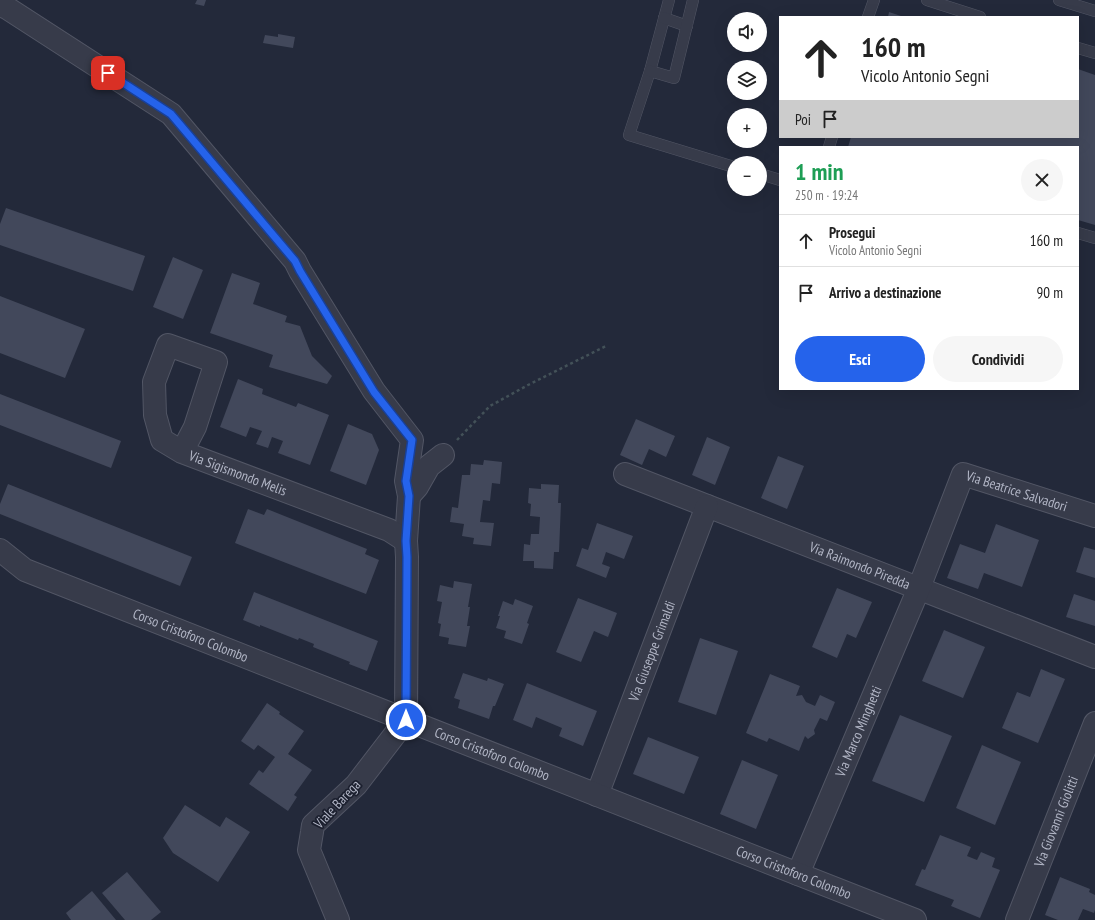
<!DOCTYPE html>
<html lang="it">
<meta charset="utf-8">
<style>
body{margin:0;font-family:"PT Sans Narrow",sans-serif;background:#f6f6f6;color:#222;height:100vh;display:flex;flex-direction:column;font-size:15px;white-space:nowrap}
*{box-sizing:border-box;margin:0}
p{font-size:13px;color:#767676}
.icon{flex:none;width:22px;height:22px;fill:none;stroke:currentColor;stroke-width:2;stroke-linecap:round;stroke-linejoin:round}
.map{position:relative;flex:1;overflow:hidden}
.side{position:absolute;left:779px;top:146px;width:300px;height:244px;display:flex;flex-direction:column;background:#fff;border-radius:0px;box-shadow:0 4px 16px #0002}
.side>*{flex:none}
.banner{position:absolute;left:779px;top:16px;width:300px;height:122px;border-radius:0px;box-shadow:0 4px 16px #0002;background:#fff;color:#222;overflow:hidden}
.buttons{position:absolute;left:727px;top:12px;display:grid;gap:8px}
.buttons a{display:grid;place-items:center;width:40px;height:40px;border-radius:50%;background:#fff;box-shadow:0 4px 16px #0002;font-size:20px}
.pin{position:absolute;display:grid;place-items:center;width:34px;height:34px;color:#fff;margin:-17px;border-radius:8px;box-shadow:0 2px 6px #0006}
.me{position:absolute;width:44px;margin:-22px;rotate:0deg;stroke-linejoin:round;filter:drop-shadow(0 0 3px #0008)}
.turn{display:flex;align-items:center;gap:14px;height:84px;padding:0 16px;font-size:18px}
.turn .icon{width:52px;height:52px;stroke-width:2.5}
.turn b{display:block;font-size:28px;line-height:34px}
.then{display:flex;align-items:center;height:38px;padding:0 16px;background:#0003;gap:8px;font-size:15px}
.round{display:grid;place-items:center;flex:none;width:42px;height:42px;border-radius:21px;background:#f6f6f6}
.head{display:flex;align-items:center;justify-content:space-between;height:68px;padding:0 16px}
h1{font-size:24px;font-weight:800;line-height:30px;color:#1e9e55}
.action{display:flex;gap:8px;margin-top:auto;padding:8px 16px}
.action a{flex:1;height:46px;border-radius:24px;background:#2563eb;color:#fff;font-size:16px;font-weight:800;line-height:46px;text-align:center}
.action a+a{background:#f6f6f6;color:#222}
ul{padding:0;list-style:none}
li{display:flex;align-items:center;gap:12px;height:52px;padding:0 16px;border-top:1px solid #e0e0e0}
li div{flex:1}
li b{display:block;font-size:15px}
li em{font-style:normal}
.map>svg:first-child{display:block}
</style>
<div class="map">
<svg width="1095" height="920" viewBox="0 0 1095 920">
<rect width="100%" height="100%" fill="#23293a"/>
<g fill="#42485b">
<path d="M197,0H206L204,6L195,4Z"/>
<path d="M889,12L904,17H888Z"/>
<path d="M278,34L295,37L293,48L263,43L265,35L278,37Z"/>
<path d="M1078,69L1095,75V225L1078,220V147H848L851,137H1078Z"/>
<path d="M6,208L145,256L133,291L0,245V224Z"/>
<path d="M173,257L203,270L183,319L153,307Z"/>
<path d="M232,273L260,283L253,304L287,316L285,322L300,326L312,356L332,376L327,384L269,367L273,355L210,333Z"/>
<path d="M0,296L85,329L65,378L0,353Z"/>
<path d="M238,379L263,389L262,394L296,407L298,403L329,415L310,465L278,453L283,441L272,437L268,448L256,444L262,431L250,427L246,437L220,427Z"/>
<path d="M0,394L121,441L111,468L0,425Z"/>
<path d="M636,419L675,436L666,457L649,449L642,465L620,455Z"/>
<path d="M348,424L372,434L379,450L366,485L330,471Z"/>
<path d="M707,437L730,447L715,485L692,475Z"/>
<path d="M778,456L804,466L787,509L761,498Z"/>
<path d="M484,460L502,462L500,484L492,483L490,501L483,500L480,522L494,523L491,546L473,544L474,538L462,536L464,524L450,522L452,507L458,508L462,475H470L471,464L483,465Z"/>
<path d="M8,484L192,557L180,586L0,514V504Z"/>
<path d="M541,484L559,485L558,503H561L559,552H554L553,569L534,568V561H523L524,544L530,545L531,534H539L540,517L530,516L531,504L528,503L529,488L541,489Z"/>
<path d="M248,509L264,515L267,509L367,549L365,554L379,560L366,594L235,543Z"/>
<path d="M597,523L633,536L624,559L606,552L602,564L610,567L606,578L576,566L582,548L588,550Z"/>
<path d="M996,524L1039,540L1022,587L984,573L978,589L947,578L960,544L985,553Z"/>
<path d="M1084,547L1095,550V578L1076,572Z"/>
<path d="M454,581L472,584L468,607H470L467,626H470L466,647L448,644L449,638L439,636L441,624L438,623L442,602L437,601L440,585L453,588Z"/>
<path d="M837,588L872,602L856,638L847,634L837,658L812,647Z"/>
<path d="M254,592L378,641L367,671L349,664L350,662L313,647L314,644L299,638L298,640L260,625V627L243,620Z"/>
<path d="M1074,594L1095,601V626L1066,617Z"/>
<path d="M578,598L617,613L608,637L594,631L581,662L556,652Z"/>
<path d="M515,599L533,606L527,623L529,624L522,644L504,638L506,631L496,628L500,616H498L503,601L513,605Z"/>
<path d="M944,630L985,647L963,698L922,681Z"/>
<path d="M700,638L738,651L716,715L678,702Z"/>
<path d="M1041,669L1065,679L1038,743L1002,728L1017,692L1030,697Z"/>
<path d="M463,673L487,681L488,678L504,684L495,706H493L489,719L458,708L460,700L454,698Z"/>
<path d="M770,674L800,686L796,696L802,695L806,702L815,706L820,695L835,702L827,721L820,718L814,730L815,734L808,739L805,736L799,751L769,738L767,742L746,733Z"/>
<path d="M527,683L597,711L583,746L559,736L562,728L536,717L532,728L513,720Z"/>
<path d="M267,703L280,712L279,714L304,731L288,754L312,770L294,795L297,797L288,811L249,784L259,770L263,773L275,757L258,745L254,750L241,741Z"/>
<path d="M900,715L952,736L924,802L872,781Z"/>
<path d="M648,737L699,757L684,794L633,774Z"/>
<path d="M982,745L1021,762L995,825L956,808Z"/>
<path d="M742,760L778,775L756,829L720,814Z"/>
<path d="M185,805L220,827L226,817L250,832L218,882L173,853L163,838Z"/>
<path d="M940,835L971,847L967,856L977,860L981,852L995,858L992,867L1000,870L980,918L951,906L954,900L915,885L922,869L925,870Z"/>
<path d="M127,872L161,912L151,920H125L102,893Z"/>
<path d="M1060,877L1090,889L1089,892L1095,895V910L1094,913L1083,909L1078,920H1058L1045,915Z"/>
<path d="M92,891L116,920H71L66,913Z"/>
</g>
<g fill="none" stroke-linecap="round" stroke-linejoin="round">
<defs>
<g id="service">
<path d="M669,0L650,71L629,135L734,167"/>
<path d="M927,0L980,17"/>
<path d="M1059,0L1095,11"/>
<path d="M868,17L874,0"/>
<path d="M664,18L687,26"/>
<path d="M1078,48L1095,53"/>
<path d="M650,71L674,78L693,0"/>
<path d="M829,147L832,137"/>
<path d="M760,174L780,180"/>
<path d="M1078,233L1095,238"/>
</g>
<g id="minor">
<path d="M0,5L7,8L171,114L295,261L300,271L374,391L412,440L406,481L409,496L406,541L407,557L406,720L356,785L313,825L312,832L309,850L338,920"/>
<path id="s1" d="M182,452L195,427L216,362L168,345L154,382L155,415L162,440L182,452L389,530L406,541"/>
<path id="s2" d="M625,474L1095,657"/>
<path d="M409,496L417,487L429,466L443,455"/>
<path id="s3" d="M597,795L707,506"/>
<path id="s4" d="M798,874L919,588L963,474L1095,516"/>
<path id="s5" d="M1017,920L1095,723"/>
</g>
<g id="tertiary">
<path id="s6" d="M0,550L25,570L915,920"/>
</g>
</defs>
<use href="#service" stroke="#525665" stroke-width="12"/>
<use href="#minor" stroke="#525665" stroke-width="24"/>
<use href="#tertiary" stroke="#525665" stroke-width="24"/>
<path stroke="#435158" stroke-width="2.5" stroke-dasharray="3 3" stroke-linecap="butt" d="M457,440L490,406L528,385L606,346"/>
<use href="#service" stroke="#373b4a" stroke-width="11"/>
<use href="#minor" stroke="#373b4a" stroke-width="22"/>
<use href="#tertiary" stroke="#373b4a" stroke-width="22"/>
</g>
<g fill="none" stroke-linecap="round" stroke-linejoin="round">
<defs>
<path id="route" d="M108,73L171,114L295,261L300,271L374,392L412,440L406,481L409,496L406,541L407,557L406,720"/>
</defs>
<use href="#route" stroke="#184099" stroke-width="10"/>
<use href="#route" stroke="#2563eb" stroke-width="7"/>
</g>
<g text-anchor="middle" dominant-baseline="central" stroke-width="3.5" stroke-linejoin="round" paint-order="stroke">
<g font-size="14" fill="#b2b6c6" stroke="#1c202f">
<text stroke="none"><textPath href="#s1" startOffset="329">Via Sigismondo Melis</textPath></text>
<text stroke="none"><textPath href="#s4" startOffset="489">Via Beatrice Salvadori</textPath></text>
<text stroke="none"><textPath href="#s2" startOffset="252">Via Raimondo Piredda</textPath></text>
<text stroke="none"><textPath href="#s6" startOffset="210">Corso Cristoforo Colombo</textPath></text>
<text stroke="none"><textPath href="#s3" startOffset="154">Via Giuseppe Grimaldi</textPath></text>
<text stroke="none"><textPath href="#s4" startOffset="155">Via Marco Minghetti</textPath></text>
<text stroke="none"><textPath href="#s6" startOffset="534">Corso Cristoforo Colombo</textPath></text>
<text transform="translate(337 804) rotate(-47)">Viale Barega</text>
<text stroke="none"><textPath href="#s5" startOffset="106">Via Giovanni Giolitti</textPath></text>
<text stroke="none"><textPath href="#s6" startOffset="858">Corso Cristoforo Colombo</textPath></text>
</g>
</g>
</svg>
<div class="buttons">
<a><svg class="icon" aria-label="sound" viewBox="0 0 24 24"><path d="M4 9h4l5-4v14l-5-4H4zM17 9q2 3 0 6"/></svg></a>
<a><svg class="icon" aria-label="layers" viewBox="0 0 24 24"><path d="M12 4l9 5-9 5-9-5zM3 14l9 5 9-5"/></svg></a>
<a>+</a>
<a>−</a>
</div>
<div class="pin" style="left:108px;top:73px;background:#d93025"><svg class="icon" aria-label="arrive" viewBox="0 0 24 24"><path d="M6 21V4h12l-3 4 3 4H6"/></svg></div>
<svg class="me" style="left:406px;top:720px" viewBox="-20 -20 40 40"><circle r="17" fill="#2563eb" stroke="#fff" stroke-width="3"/><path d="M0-11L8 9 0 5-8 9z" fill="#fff"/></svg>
<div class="banner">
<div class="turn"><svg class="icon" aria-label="ahead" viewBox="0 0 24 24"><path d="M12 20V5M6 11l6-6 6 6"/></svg><div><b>160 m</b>Vicolo Antonio Segni</div></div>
<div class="then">Poi<svg class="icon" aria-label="arrive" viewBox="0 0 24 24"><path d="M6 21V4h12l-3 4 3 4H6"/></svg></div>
</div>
<section class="side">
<div class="head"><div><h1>1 min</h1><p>250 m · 19:24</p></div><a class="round"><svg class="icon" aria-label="close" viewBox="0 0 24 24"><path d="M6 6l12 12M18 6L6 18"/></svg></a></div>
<ul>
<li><svg class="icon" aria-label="ahead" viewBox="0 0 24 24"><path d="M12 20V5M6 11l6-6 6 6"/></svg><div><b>Prosegui</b><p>Vicolo Antonio Segni</p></div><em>160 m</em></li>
<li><svg class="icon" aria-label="arrive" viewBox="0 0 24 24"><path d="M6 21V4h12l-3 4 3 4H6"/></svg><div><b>Arrivo a destinazione</b></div><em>90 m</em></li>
</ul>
<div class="action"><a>Esci</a><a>Condividi</a></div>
</section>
</div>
